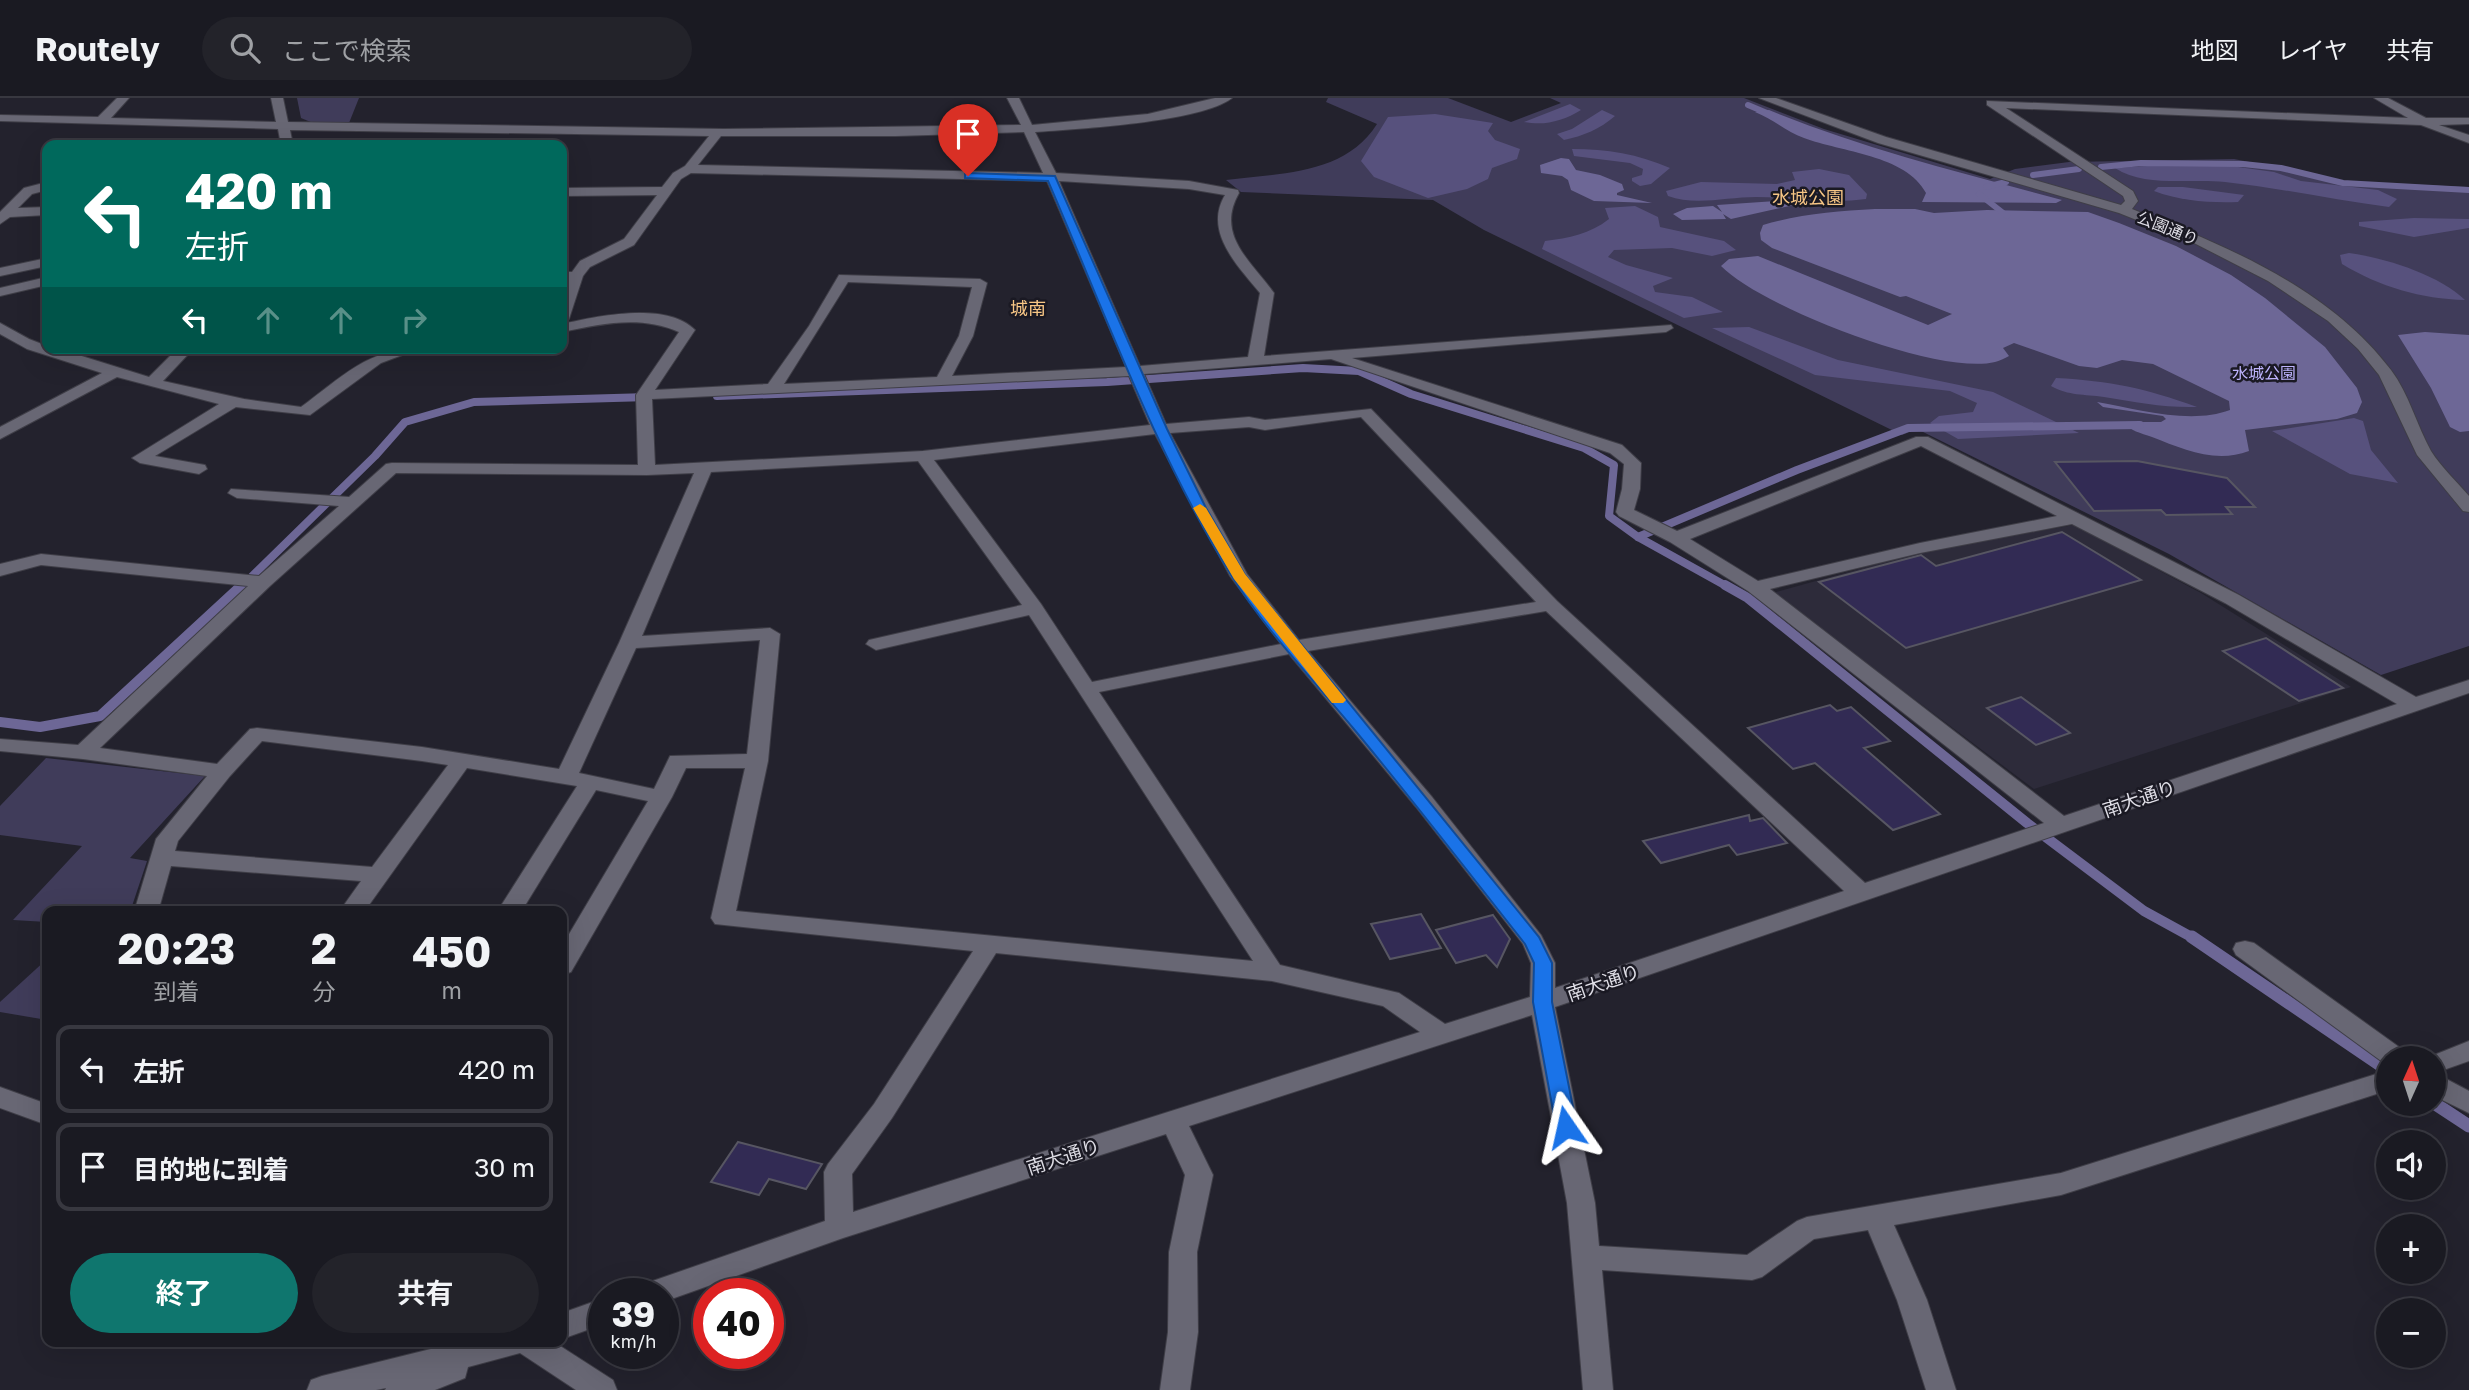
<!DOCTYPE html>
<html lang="ja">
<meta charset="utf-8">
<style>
body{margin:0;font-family:"Golos Text","Noto Sans JP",sans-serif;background:#23232a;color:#f1f3f6;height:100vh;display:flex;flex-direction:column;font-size:26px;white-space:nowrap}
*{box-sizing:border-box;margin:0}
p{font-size:23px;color:#9fa1a5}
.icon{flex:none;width:38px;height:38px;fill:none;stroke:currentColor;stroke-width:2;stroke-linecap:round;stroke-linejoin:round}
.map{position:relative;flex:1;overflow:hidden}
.panel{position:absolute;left:42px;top:808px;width:525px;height:441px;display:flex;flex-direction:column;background:#1a1a22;border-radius:14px;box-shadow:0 7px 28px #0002,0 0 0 2px #383840}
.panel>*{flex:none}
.guide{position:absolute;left:42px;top:42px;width:525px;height:214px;border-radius:14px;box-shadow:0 7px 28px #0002,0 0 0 2px #383840;background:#00695c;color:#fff;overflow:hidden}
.needle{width:46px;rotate:3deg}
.fabs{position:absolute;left:2376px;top:948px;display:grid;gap:14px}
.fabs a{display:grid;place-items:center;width:70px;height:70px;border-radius:50%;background:#1a1a22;box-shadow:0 7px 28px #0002,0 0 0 2px #383840;font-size:35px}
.speed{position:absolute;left:588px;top:1180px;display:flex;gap:14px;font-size:35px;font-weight:700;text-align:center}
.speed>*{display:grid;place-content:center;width:91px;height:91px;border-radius:50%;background:#1a1a22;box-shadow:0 7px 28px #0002,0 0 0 2px #383840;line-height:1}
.speed small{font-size:18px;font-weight:400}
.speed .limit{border:10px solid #d22;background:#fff;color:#111}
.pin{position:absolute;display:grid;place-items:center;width:60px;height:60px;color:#fff;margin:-72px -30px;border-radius:50% 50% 50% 0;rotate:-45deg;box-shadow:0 0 7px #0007}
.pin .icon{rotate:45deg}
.me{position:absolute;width:77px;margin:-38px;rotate:349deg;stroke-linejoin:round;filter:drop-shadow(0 0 5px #0008)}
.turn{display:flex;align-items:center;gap:24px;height:147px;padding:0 28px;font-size:32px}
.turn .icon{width:91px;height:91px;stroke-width:2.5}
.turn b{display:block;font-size:49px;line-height:60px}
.lanes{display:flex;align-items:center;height:66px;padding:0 28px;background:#0003;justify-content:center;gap:35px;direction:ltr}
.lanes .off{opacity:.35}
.eta{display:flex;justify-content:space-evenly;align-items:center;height:119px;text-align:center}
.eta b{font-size:42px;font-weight:700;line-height:49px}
.action{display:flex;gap:14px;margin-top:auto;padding:14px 28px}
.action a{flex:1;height:80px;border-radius:42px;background:#0f766e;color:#fff;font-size:28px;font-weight:700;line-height:80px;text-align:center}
.action a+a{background:#23232a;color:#f1f3f6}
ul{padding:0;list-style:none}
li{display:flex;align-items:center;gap:21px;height:88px;margin:0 14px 10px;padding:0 14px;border:4px solid #383840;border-radius:14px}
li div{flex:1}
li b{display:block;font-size:26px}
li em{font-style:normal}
header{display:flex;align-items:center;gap:42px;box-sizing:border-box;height:98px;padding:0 35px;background:#1a1a22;border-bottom:2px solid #383840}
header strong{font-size:33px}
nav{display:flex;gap:38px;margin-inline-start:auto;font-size:24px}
.search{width:490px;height:63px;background:#23232a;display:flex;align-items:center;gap:18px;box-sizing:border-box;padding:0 24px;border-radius:38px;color:#9fa1a5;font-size:26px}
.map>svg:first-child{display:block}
</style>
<header>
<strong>Routely</strong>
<div class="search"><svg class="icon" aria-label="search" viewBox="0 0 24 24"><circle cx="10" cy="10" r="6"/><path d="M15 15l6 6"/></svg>ここで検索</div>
<nav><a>地図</a><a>レイヤ</a><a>共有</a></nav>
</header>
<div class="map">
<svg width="2469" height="1292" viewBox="0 0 2469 1292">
<rect width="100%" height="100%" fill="#23222d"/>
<path fill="#2d2b3a" d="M2074,427L2201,495L2351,589L2034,691L1773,495L1924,453Z"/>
<g fill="#403c5a">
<path d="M297,0H359L349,25H313L301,20Z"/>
<path d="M1328,0H1448L1511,24L1561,5L1550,0H1744L1824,31L1990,81L2015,71L2069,64L2234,61L2351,84L2469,89V548L2381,577L2169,456L1917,331L1902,337L1484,132L1433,102L1241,94L1226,82C1280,75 1345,77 1377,26L1326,4Z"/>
<path d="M46,660L205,678L130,760L147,763L130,814H47V824L13,822L82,748L0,737V708Z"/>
<path d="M47,861V922L0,914V904Z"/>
</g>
<g fill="#57517d">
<path d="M1570,6L1581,12C1563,23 1545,28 1524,24Z"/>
<path d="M1602,12L1615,18C1600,31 1583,38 1564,42L1557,36L1572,31Z"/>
<path d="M1435,16L1493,25L1488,33L1495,42L1520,51L1517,61L1492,70L1488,81L1467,91L1428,100L1374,79L1361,63L1388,19Z"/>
<path d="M1572,51C1607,51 1638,56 1670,70L1651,86L1640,88L1632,83V80L1642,77L1643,71L1630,65L1574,58Z"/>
<path d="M2164,67L2231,68L2274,74L2301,83L2378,92L2397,101L2389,109C2334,102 2280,90 2225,84C2190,80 2146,90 2115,70Z"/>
<path d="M1819,71L1849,77L1867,96L1866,101C1829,106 1793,99 1756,99C1727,99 1695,108 1668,98L1666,93L1701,84L1777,86L1795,82L1792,74Z"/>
<path d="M2158,89H2183L2244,97L2238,104C2210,105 2180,103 2154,93Z"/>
<path d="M1635,108L1658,119L1660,129L1724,143L1736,152L1712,158L1672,150L1614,152L1608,159L1626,167L1673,180L1653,188L1655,194L1692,199L1723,214L1684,220L1542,151L1545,143C1569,140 1590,136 1609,121L1605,110Z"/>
<path d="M2414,120L2469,121V130L2414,139L2359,128V124Z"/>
<path d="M2349,155C2386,160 2439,177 2465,202C2421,201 2380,189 2342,166L2340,157Z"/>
<path d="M1749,229L1838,262L1993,294L2079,335L1958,341L1930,325L1939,318L1973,314L1977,305L1950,293L1815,277L1712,230Z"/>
<path d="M2056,280C2111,283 2145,290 2197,309C2165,310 2135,304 2104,299C2084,296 2069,298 2051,288Z"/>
<path d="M2354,320L2363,323L2371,352L2398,385L2350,376L2272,333Z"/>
</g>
<g fill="#6d6796">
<path d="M1769,12C1864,51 1963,75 2062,102L2056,105L1922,104L1926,95C1906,57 1841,54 1804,40C1787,34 1773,21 1755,14Z"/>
<path d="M1561,60L1569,61L1576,72L1600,77L1622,86L1624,92L1617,95V97L1652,105L1594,103L1571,92L1568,82L1562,78L1541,75L1540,67Z"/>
<path d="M1776,103L1794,107L1731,121L1723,116L1726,121L1682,122L1673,116L1687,110L1713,108L1722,114L1717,107Z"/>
<path d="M1875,111H1915L1934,115L1987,112L2088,114L2119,125L2176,148L2231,177L2265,200L2325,249L2357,290L2362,304L2357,315L2337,321L2245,332L2249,353C2215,366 2183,351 2152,339C2140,335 2131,333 2123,324H2161L2166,321L2163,318L2103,309L2097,304C2138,311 2190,327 2230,312L2229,303L2153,266L2122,262L2097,270L2079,268L2014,245L2003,250L2009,258C2005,260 1999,263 1995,264C1938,278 1761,209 1721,168L1729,161L1758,158L1928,227L1952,216L1906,198L1900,199L1772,150L1761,142L1760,135L1763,127C1800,116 1837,113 1875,111Z"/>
<path d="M2425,234L2469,237V333L2460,334L2450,329L2431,290L2398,237Z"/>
</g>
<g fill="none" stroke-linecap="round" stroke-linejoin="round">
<g stroke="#6d6796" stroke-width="6">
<path d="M1748,7L1774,18"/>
<path d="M2101,69L2141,65L2243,66L2281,70L2343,85L2469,92"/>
<path d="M2033,77L2079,71"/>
<path d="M1986,89L2006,84"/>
<path d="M1979,96L2007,118"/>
</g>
<g stroke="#6d6796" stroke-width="8">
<path d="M717,298L1107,284L1303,270L1359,273L1411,296L1584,350L1614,367L1609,418L1638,439L1728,489"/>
<path d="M1638,439L1797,372L1908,330L2140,327"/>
<path d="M241,489L375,358L405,324L474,304L649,299"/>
</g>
<g stroke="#6d6796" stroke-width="10">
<path d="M1725,487L1748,500L2027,725L2144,813L2195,841"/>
<path d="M0,624L40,629L100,618L242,487"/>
</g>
<g stroke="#6d6796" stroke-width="13">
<path d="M2192,839L2389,973"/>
<path d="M2434,1005L2469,1028"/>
</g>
</g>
<g fill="#322b54" stroke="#575662" stroke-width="2">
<path d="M2137,363L2227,380L2255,409H2226L2232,416L2166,417L2161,412L2094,413L2055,364Z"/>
<path d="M2062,434L2141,482L1906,550L1819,484L1921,457L1936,468Z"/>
<path d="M2266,540L2343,590L2299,603L2223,553Z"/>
<path d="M2021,599L2070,635L2036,647L1987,610Z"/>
<path d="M1830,607L1837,613L1851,609L1890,643L1864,650L1940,716L1893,732L1815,665L1793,671L1748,630Z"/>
<path d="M1749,717L1750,723L1763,720L1787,745L1737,757L1729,747L1661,765L1643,743Z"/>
<path d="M1421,816L1441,850L1390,861L1371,826Z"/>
<path d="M1493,817L1510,841L1497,869L1486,857L1456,865L1436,832Z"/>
<path d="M738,1044L822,1066L806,1091L769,1081L759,1097L711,1084Z"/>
</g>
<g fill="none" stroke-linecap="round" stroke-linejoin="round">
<defs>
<g id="minor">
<path d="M117,0H129L111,20L276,24L271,0H283L288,24L724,31L1021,27L1007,0H1019L1032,27L1148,16L1215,0H1232C1202,24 1077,31 1035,34L1056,75L1189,83L1238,92L1239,95C1215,137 1251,163 1274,195L1264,258L1671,227L1673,230L1666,234L1352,260L1622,347L1641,365L1640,391L1634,412L1677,433L1916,339H1928L2239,497L2416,599L2469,582V595L1555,909L1595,1105L1599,1148L1747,1157L1797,1123L1807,1119L2061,1075L2389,972V992L2061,1097L1894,1127L1927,1202L1956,1292H1926L1897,1202L1868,1132L1814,1141L1762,1179L1752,1182L1602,1172L1613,1292H1583L1567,1105L1532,917L1189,1028L1213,1077L1197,1154L1198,1234L1190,1292H1160L1168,1234L1169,1154L1185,1077L1166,1036L843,1140L663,1204V1195H640L644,1186L825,1123L824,1074L828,1066L874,1006L973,853L715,826L711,820L745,670H686L672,699L571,874L562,877V848L648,703L596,692L521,814H497L577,688L467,670L364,814H339L361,783L171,768L158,814H134L156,741L207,678L83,661L0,653V641L78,647L248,488L41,467L0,478V466L41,456L259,478L339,408L237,400L228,395L231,391L349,399L386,366L392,365L638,367L636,297L679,234C640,217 602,226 562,234V226C597,218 667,203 695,232L655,292L768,286L809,228L839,177L980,181L987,185L973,238L952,278L1126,269L1047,83L691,75L681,81L634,147L590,169L583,178L569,221L562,225V200L568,182H562V174H572L580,163L624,141L657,97L562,98V90L662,89L673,75L685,68L709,38L290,32L293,47H281L278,31L0,23V17L98,19ZM1024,34L1043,75L698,67L721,38H896ZM1059,83L1189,91L1225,97C1203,134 1238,168 1260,195L1248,259L1140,268ZM848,184L972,189L959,238L937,279L784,286ZM1331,261L1610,355L1624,366L1622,391L1616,414L1619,418L1670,444L1748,493L2044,725L1865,785L1557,503L1371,311L1265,322L1249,319L1166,326L1144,276ZM1129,278L1150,327L923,353L655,367L652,301ZM1361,319L1536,504L1299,542L1247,476L1170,335L1249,329L1265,332ZM1155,336L1230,478L1281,546L1092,584L1041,506L934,362ZM1921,348L2057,418L1920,445L1758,483L1690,441ZM918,363L1022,507L869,542L866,546L876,552L1029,517L1253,863L736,813L768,663L780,536L770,530L642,538L711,374ZM396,375L647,377L694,375L619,545L559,671L422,649L257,630L250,631L217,666L100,650L270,488ZM2072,426L2225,505L2397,606L2064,718L1770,491L1920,455ZM1546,513L1844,793L1555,890V865L1541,837L1432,699L1308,553ZM760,542L747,656L670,658L654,691L579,675L636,550ZM1289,556L1416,709L1523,846L1531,865L1530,899L1445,926L1399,895L1280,867L1099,594ZM262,643L422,663L448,667L372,769L175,753L178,743L230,678ZM996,855L1272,883L1383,908L1420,934L853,1114L852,1076L892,1020Z"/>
<path d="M1759,0H1776L1886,39L2121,107L2125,103L2123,98L1987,7V3L2408,20L2374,0H2388L2426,20H2469V26L2439,27L2469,37V45L2421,27L2006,10L2133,93L2138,103L2132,111C2226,148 2328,189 2391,272C2409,296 2417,328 2431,353C2441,369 2457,384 2469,398V414L2463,413L2417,357L2379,277L2358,251L2328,223L2268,183L2194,145L2119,115L1878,45Z"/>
<path d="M47,84V92L32,96L18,110L47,109V117L10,119L0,126V114L24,90Z"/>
<path d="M47,160V168L0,178V170Z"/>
<path d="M47,179V187L0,198V190Z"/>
<path d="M0,225L29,241L47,248V250H56L149,279L178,250H194L163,283L244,301L301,309C342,279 368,250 421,250L381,265L310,317L236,309L155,358L205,367L207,371L199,376L140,365L132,360L219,306L117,279L0,341V329L102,275L27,251L0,236Z"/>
<path d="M2245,843L2254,845L2406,954L2410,961H2389L2388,968L2236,857L2233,851L2236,845Z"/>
<path d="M2469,943V963L2435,975L2469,993V1015L2434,998V961H2424Z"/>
<path d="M0,989L47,1006V1027L0,1010Z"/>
<path d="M604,1200V1226L562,1241V1215Z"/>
<path d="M459,1244H554L613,1282L617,1292H576L520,1255L468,1269L465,1280L435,1292H385L386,1290L376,1292H307L311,1282L322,1278Z"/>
</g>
</defs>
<use href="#minor" stroke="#3f3e47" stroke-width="2"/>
<use href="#minor" fill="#686774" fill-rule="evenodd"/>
</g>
<path fill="#1a73e8" stroke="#114b97" stroke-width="2" d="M968,75L1055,78L1167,331L1206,410L1245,477L1539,839L1552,865V904L1577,1029L1574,1035L1566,1037L1559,1035L1556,1029L1533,904L1534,865L1525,846C1468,774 1412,701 1353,630C1313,582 1264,530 1231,477C1155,354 1105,215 1048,83L965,80V76Z"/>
<path fill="#f59e0b" d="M1200,406L1206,410L1245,476L1343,598L1346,602L1343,605H1332L1234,481L1193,410Z"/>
<g text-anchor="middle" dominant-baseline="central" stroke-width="5" stroke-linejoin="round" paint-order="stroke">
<g font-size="16" fill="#dedde5" stroke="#1a1923">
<text transform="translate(2168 130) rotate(22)">公園通り</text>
</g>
<g font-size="16" fill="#bdb3fc" stroke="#1a1923">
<text x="2264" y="275">水城公園</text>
</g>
<g font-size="18" fill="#f7c685" stroke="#1a1923">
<text x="1808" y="99">水城公園</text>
<text x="1028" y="210">城南</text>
</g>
<g font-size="19" fill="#dedde5" stroke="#1a1923">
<text transform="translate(2139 700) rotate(-19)">南大通り</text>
<text transform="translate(1603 884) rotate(-19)">南大通り</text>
<text transform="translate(1063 1058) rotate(-18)">南大通り</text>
</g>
</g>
</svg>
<div class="fabs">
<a><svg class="needle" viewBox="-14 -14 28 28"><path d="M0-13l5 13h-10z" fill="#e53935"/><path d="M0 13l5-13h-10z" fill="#9fa1a5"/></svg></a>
<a><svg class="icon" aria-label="sound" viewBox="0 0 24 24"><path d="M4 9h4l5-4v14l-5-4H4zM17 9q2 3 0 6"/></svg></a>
<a>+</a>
<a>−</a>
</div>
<div class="speed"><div>39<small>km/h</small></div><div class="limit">40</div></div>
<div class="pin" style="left:968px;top:78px;background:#d93025"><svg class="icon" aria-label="arrive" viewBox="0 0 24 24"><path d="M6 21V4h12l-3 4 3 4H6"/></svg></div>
<svg class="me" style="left:1566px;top:1029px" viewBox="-20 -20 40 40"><path d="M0-17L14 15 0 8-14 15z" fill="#1a73e8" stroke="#fff" stroke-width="4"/></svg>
<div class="guide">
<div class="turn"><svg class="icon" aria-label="left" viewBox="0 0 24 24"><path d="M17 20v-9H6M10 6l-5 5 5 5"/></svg><div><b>420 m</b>左折</div></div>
<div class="lanes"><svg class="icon" aria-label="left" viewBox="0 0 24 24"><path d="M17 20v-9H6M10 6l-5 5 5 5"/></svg><svg class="icon off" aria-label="ahead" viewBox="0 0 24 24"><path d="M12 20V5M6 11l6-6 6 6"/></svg><svg class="icon off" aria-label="ahead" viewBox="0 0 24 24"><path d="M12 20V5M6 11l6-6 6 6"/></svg><svg class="icon off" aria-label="right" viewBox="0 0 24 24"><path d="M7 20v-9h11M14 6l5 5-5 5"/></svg></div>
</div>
<section class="panel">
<div class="eta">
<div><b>20:23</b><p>到着</p></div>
<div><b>2</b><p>分</p></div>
<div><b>450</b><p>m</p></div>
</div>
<ul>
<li><svg class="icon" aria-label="left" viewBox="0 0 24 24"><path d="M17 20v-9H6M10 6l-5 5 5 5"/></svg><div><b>左折</b></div><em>420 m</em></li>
<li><svg class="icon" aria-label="arrive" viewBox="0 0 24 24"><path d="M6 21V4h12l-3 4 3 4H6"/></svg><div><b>目的地に到着</b></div><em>30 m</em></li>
</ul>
<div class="action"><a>終了</a><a>共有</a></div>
</section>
</div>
